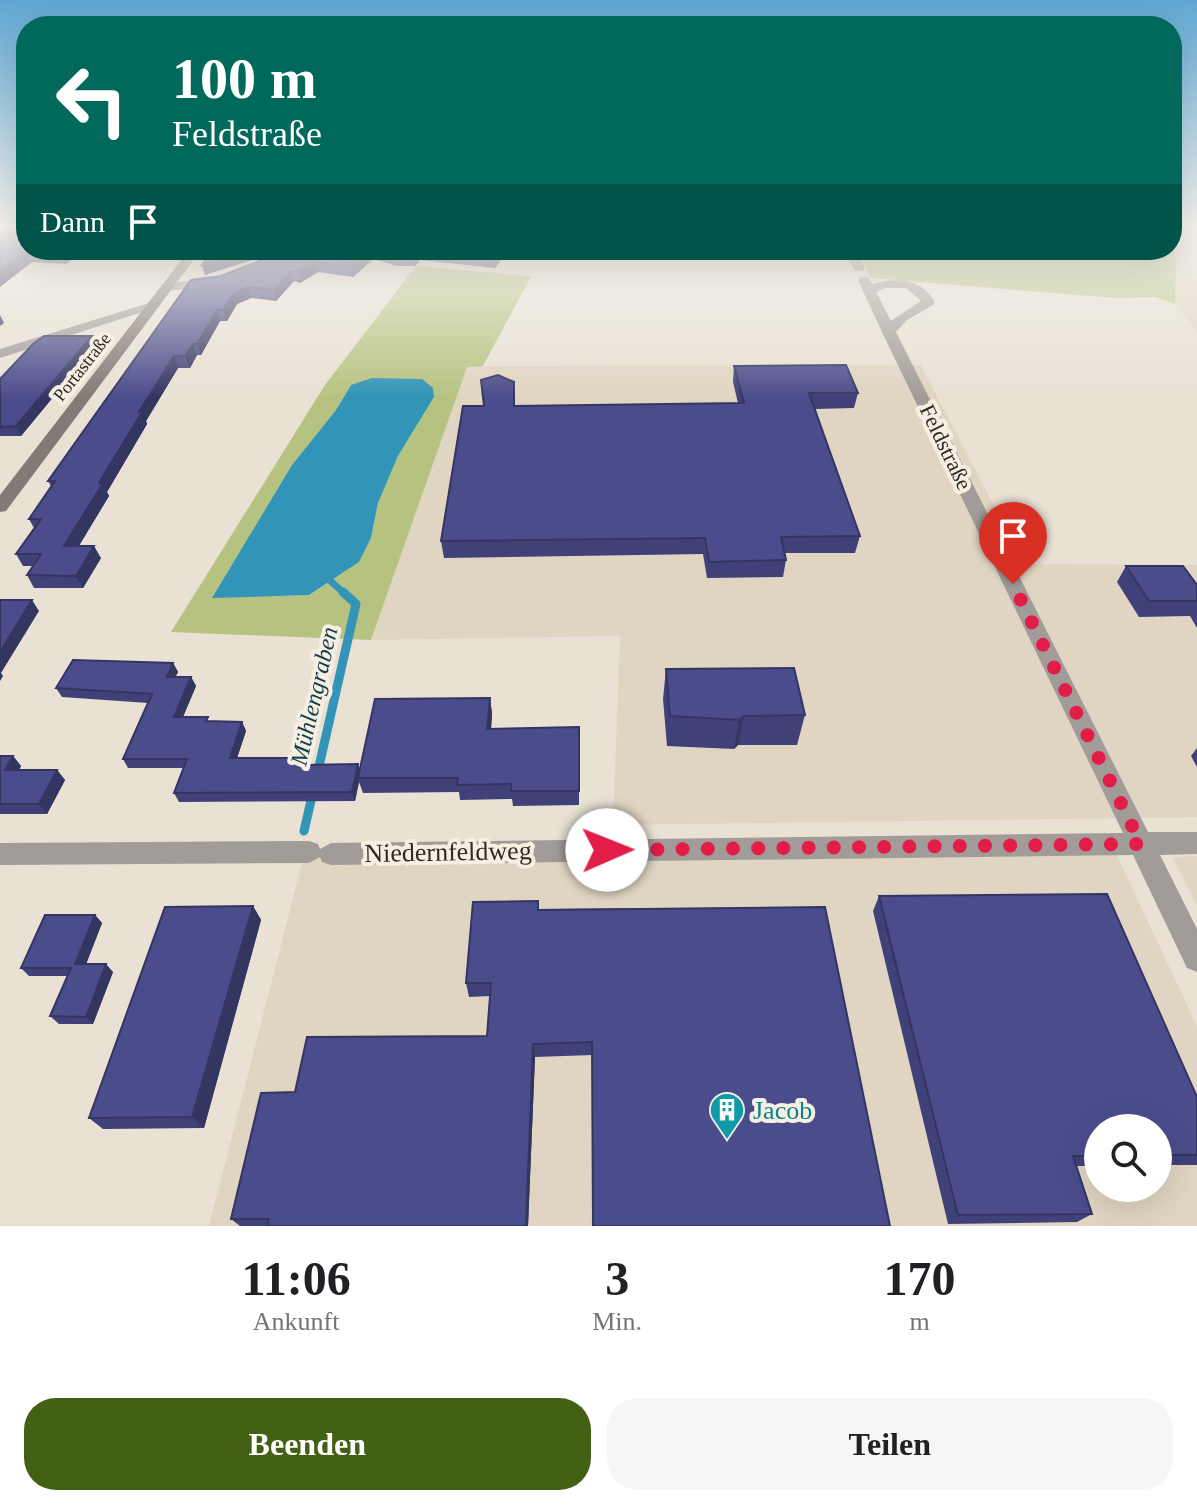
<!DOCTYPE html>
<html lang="de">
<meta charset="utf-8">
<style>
body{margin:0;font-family:"Times New Roman",serif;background:#f6f6f6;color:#202124;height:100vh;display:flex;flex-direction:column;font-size:30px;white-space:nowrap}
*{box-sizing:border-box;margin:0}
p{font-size:26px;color:#757577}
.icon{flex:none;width:44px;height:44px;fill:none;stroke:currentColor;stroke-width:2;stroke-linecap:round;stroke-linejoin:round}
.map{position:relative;height:1226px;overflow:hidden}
.sheet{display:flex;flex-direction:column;background:#fff;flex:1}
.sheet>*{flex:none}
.hud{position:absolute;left:16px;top:16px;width:1166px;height:244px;border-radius:32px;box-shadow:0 8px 32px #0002;background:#00695c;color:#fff;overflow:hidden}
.tools{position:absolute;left:1084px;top:1114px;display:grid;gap:16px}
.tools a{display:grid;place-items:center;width:88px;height:88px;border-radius:50%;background:#fff;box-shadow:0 8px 32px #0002;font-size:40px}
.pin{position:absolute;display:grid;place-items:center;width:68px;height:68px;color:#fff;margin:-82px -34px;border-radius:50% 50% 50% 0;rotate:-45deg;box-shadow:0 0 8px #0007}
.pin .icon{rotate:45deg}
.me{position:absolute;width:88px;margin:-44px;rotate:89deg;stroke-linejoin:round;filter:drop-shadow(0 0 6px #0008)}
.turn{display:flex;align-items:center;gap:28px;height:168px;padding:0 24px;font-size:36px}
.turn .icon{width:104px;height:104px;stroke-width:2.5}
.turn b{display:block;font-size:56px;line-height:68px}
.then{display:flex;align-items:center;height:76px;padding:0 24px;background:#0003;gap:16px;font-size:30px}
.eta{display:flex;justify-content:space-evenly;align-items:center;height:136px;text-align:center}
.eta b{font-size:48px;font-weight:700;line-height:56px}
.cta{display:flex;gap:16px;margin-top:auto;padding:16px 24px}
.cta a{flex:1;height:92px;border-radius:32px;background:#436114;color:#fff;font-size:32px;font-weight:700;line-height:92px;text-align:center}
.cta a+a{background:#f6f6f6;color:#202124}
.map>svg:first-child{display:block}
</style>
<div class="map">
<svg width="1197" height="1226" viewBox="0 0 1197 1226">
<rect width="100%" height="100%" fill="#e8e1d4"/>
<g fill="#e0d5c2" fill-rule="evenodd">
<path d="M1172,227H1197V331L1175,304L1177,246Z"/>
<path d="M921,365L1024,564L1197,565V817L613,825L620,636L371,640L467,366Z"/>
<path d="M1112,845L1197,1026V1226H209L301,867L309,852ZM1098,1128H1158V1188H1098Z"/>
<path d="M1197,856V905L1172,857Z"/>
</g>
<g fill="#b6c380" fill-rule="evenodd">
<path d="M1172,236L1177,246L1175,304L1156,297L1115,298L871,278L861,258L903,250H1172Z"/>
<path d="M416,266L531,276L483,366L467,367L371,640L171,632L325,385ZM351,385L434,397L398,456L378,503L371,538L359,562L309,595L213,597L292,465L336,410Z"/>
</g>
<path fill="#3294b6" d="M372,378L422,379L433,388L434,397L398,456L378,503L371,538L359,562L309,595L212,598L292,465L336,410L351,385Z"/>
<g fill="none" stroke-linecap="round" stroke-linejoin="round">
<path stroke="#3294b6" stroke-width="7" d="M324,575L345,594"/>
<g stroke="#3294b6" stroke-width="9">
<path d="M317,775L356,604L343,592"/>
<path d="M304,831L313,792"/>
</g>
<g fill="#a29c99" fill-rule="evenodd">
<path d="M844,250H856L865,268L863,271H855Z"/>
<path d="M860,277H868L872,284C897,277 921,278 935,302L933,305L907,320L896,332L1148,832H1197V854L1160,855L1197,929V972L1187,968L1133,855L331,865L322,862L320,857L309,863L0,865V843L309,841L318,844L320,849L331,843L1123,833L882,332L858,280ZM885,288H906L921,301L891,321L876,292Z"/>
<path d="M211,279L215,280V286L167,291L161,287L167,283Z"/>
<path d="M149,303L161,306L0,358V349Z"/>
</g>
<path fill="#837a75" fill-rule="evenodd" d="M189,250H201L6,511L0,512V495Z"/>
</g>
<g fill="#404178">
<path d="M26,250H84L66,264L32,262Z"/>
<path d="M288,250H508L495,268L420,260L415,266H397L373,259L353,277L318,272L300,283L294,281L276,301L251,298L237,304L227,321H220L201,355H197L190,368H178L146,421L147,424L107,492L109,496L79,546L101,558L83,588H34L27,575L33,566H23L16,554L34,528L29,519L51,486L48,481L221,276Z"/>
<path d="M96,345L21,436H0V379Z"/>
<path d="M734,366L858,393L854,408L815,409L860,536L855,553H785L786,560L783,577L707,578L703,554L444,558L441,541L738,403L733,382Z"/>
<path d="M1126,566L1197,585V628L1190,616L1139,617L1117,582Z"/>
<path d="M173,663L178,672L175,677H191L196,686L183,717L210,721L242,722L246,731L237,758L360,770L490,698L492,714L491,729L579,743V805L513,806L512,799L460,800L459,792L363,793L359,782L355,801L179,802L174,793L184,768H128L123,759L148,703L62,697L56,688Z"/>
<path d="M666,669L805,715L797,745H738L734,749L667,746L663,699Z"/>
<path d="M1197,748V767L1191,756Z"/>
<path d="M0,756H13L21,766L19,770H57L65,780L47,814H0Z"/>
<path d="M879,896L1197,1097V1165H1158V1128H1098V1166H1076L1092,1214L1077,1222L948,1224L873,911Z"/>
<path d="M253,906L261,920L204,1128L103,1129L89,1118Z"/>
<path d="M825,907L592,1055L535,1057L528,1226H240L231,1219L295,1092L487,1036L490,996L469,997L466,983L539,909Z"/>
<path d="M95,915L102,923L86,964L113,972L93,1024H59L50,1016L68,976H29L21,968Z"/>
</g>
<g fill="#343561">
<path d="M27,250L32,262L0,287V270Z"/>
<path d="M63,250H84L66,264L61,252Z"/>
<path d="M249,250H284L205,275L202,265Z"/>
<path d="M369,250H371L373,259L353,277L351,266Z"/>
<path d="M419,250L420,260L415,266L414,256Z"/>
<path d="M499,250H508L495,268L494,258Z"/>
<path d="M315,262L318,272L300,283L297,272Z"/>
<path d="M291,271L294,281L276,301L274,290Z"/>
<path d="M248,287L251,298L237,304L227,321L223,310L234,293Z"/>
<path d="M217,310L220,321L201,355L197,344Z"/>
<path d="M0,315L4,323L0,326Z"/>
<path d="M92,336L96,345L21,436L16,426Z"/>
<path d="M193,344L197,355L190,368L185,356Z"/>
<path d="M174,356L178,368L146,421L147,424L107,492L109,496L71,558L64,546L139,412Z"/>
<path d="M94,546L101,558L83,588L76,576Z"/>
<path d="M32,600L39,611L1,673L3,676L0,681V652Z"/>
<path d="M173,663L178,672L171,686L167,677Z"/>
<path d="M191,677L196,686L179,726L174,717Z"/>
<path d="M490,698L492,714L490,744L487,729Z"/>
<path d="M744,716L738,745L734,749L739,720Z"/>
<path d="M242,722L246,731L234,767L230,758Z"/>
<path d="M13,756L21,766L13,780L5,770Z"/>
<path d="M358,764L361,773L358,778L359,782L355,801L352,792Z"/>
<path d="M57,770L65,780L47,814L39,804Z"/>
<path d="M253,906L261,920L204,1128L192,1117Z"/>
<path d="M95,915L102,923L83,972L75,964Z"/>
<path d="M106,964L113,972L93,1024L86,1017Z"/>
<path d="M533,1044L535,1057L528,1226H526Z"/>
</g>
<g fill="#4b4c8b" stroke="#343561" stroke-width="2">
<path d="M0,227H26L27,250L0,270Z"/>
<path d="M27,250H63L61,252Z"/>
<path d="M213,250H249L202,265Z"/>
<path d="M288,250H369L351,266L315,262L297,272L291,271L274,290L248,287L234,293L223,310H217L197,344H193L185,356H174L139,412H142L99,483H103L64,546H94L76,576L27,575L41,554H16L41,519H29L55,481H48L191,280L221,276Z"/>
<path d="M377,250H499L494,258L419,250L414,256H395Z"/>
<path d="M44,336H92L16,426L0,427V379L33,344Z"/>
<path d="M846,365L858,393H809L860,536L781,537L786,560L709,562L705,538L441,541L463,406H484L481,380L498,375L514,382V406L744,403L734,366Z"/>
<path d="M1126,566H1183L1197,585V601H1149Z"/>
<path d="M0,600H32L0,652Z"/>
<path d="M73,660L173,663L167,677H191L174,717H208L206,721L242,722L230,758H302L300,765L358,764L352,792L174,793L187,759H123L152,694L56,688Z"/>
<path d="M794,668L805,715L744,716L739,720L670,716L666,669Z"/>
<path d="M490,698L487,729L579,727V791H511V784L457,785L458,778H358L375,699Z"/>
<path d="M0,756H13L5,770H57L39,804H0Z"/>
<path d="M1107,894L1197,1097V1155H1158V1128H1098V1156H1073L1092,1214L958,1215L879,896Z"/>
<path d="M538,901V910L825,907L890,1226H593L592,1042L533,1044L526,1226H267L269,1219H231L261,1093L295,1092L307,1037L487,1036L491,983H466L473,902Z"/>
<path d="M253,906L192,1117L89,1118L165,907Z"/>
<path d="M45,915H95L75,964H106L86,1017L50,1016L71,968H21Z"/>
</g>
<linearGradient id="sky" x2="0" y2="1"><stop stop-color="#5fa7d4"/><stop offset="0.57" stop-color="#f5f2ec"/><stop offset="1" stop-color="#f5f2ec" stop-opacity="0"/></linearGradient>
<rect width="1197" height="398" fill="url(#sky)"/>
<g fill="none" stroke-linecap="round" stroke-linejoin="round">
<path stroke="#e11d48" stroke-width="14" stroke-dasharray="0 25.2" d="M607,850L1141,844L1013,584"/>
</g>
<defs>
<symbol id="building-pin" viewBox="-11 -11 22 30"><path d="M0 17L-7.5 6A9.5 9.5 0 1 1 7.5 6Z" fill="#0f9aa8" stroke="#f6efe2"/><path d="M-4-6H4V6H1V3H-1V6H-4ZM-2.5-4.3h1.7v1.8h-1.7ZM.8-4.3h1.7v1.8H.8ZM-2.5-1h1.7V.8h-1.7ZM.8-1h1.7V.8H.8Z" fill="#fff"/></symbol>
</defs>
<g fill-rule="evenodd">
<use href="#building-pin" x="707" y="1090" width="40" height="54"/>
</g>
<g text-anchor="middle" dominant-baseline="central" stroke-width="8" stroke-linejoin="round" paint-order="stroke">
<g font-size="18" fill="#2e2b26" stroke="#f6efe2">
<text transform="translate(82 367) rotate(-52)">Portastraße</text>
</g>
<g font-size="22" fill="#2e2b26" stroke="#f6efe2">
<text transform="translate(946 447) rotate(64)">Feldstraße</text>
</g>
<g font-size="24" font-style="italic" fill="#133d4d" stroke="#f6efe2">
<text transform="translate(314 696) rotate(-77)">Mühlengraben</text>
</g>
<g font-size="26" fill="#2e2b26" stroke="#f6efe2">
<text transform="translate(448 852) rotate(-1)">Niedernfeldweg</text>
</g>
<g font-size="26" fill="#0d838f" stroke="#f6efe2" text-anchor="start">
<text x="753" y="1110">Jacob</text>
</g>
</g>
</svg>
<div class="tools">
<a><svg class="icon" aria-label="search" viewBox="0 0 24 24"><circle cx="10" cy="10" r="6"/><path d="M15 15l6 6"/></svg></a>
</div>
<div class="pin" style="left:1013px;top:584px;background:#d93025"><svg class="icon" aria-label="arrive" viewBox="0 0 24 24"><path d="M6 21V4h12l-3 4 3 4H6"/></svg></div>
<svg class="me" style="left:607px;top:850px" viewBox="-20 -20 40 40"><circle r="19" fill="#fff"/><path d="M0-13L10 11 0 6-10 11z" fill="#e11d48"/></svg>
<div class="hud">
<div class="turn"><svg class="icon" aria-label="left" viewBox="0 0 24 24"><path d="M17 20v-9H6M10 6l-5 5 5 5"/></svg><div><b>100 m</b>Feldstraße</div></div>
<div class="then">Dann<svg class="icon" aria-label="arrive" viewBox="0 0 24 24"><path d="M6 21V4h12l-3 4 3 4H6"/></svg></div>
</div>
</div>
<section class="sheet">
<div class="eta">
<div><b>11:06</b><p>Ankunft</p></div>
<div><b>3</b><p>Min.</p></div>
<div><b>170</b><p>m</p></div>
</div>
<div class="cta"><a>Beenden</a><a>Teilen</a></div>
</section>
